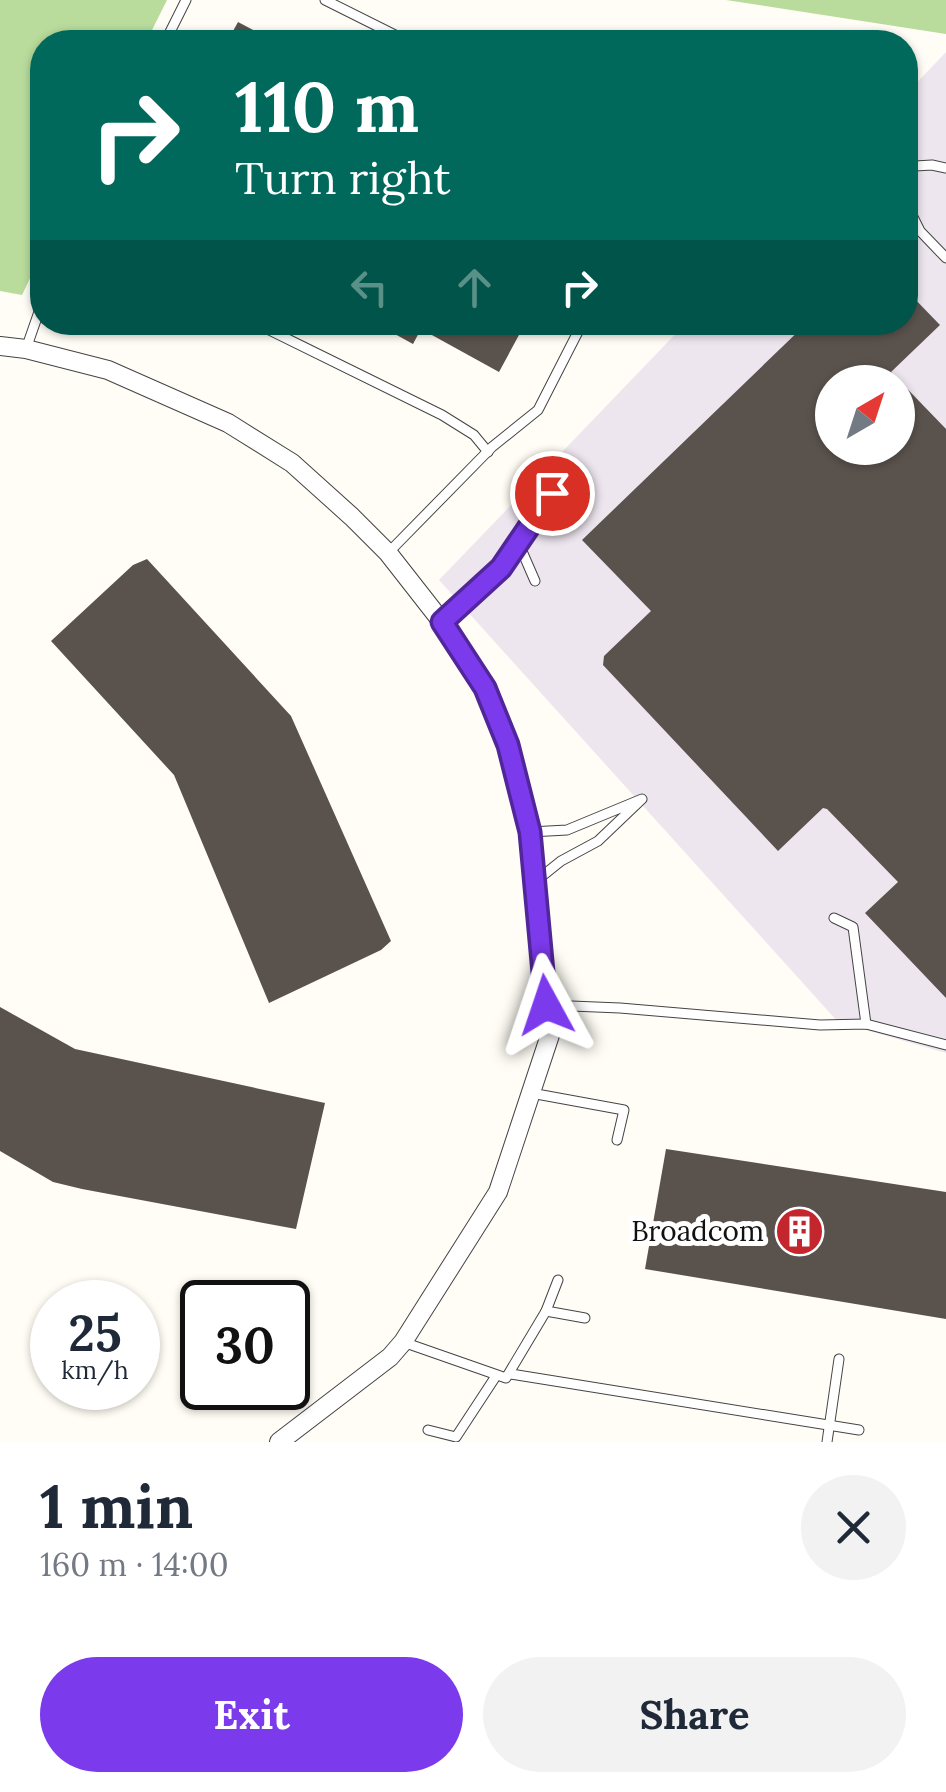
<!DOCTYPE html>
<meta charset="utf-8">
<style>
body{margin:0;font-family:Lora,serif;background:#f2f2f3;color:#1f2937;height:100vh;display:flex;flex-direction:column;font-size:38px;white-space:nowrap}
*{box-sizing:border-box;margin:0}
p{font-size:32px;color:#747a83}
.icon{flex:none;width:55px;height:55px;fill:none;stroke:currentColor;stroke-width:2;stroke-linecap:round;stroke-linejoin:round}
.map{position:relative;height:1442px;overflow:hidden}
.side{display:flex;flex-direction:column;background:#fff;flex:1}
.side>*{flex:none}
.guide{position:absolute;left:30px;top:30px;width:888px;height:305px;border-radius:40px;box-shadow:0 2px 8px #0004;background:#00695c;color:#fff;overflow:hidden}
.needle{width:65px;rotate:39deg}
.controls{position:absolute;left:815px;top:365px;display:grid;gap:20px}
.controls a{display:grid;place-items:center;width:100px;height:100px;border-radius:50%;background:#fff;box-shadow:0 2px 8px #0004;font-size:50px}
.speed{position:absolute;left:30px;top:1280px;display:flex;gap:20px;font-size:50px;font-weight:700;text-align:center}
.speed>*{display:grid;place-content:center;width:130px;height:130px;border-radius:50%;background:#fff;box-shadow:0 2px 8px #0004;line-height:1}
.speed small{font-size:25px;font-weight:400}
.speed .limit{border:5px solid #111;border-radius:15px;background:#fff;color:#111}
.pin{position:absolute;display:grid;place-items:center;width:85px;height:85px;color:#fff;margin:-42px;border:5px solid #fff;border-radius:50%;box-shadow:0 2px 10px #0007}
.me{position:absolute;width:110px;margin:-55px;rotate:355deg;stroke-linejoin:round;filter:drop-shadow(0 0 8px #0008)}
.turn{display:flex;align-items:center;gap:35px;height:210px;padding:0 40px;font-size:45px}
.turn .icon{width:130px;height:130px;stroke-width:2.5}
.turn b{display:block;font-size:70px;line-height:85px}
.lanes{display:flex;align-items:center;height:95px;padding:0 40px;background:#0003;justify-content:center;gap:50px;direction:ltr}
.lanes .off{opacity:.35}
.round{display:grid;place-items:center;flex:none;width:105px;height:105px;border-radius:52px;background:#f2f2f3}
.overview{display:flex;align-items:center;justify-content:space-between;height:170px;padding:0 40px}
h1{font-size:60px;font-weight:700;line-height:75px}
.button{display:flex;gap:20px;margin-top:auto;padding:20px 40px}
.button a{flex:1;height:115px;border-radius:60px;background:#7c3aed;color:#fff;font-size:40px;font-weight:700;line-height:115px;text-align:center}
.button a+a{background:#f2f2f3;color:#1f2937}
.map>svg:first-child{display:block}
</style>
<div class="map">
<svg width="946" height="1442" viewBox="0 0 946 1442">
<rect width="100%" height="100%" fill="#fffdf5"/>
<path fill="#eee6ef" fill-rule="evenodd" d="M946,52V1053L838,1022L439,580L686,323L905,322V95ZM832,382H898V448H832Z"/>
<g fill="#b9dc9c">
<path d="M0,0H167L146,42H42V253L22,295L0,291Z"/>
<path d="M726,0H946V34Z"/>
</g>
<g fill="#5a524d" fill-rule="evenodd">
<path d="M238,22L276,42H227Z"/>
<path d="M908,292L940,325L891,372L946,429V998L865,913L898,882L827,809L823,808L778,851L603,665L604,656L651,611L582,540L808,322H852L864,335L877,322H905V295ZM832,382H898V448H832Z"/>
<path d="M373,322H526L499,372L421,329L413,344Z"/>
<path d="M147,559L291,716L391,941L381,950L269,1003L174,775L51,641L133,565Z"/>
<path d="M0,1007L75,1049L325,1103L296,1229L82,1189L53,1182L0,1151Z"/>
<path d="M666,1149L946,1192V1319L645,1269Z"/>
</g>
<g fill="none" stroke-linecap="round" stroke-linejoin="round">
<defs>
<g id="service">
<path d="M325,0L409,42"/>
<path d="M165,42L186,0"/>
<path d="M905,176L915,166L932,165L946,168"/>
<path d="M905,201L920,231L946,258"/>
<path d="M253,322L442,415L474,435L488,452"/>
<path d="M26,349L42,303"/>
<path d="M518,542L535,581"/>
<path d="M388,553L492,447L538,410L583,322"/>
<path d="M442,622L501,568L551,493"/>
<path d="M530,832L567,830L642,799L598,841L561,861L536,881"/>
<path d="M834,918L853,927L866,1024"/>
<path d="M547,1005L620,1008L820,1025L866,1024L946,1045"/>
<path d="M531,1093L624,1110L617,1140"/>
<path d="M546,1311L585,1318"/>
<path d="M403,1342L506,1378L546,1311L558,1280"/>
<path d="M511,1374L859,1430"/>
<path d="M428,1430L456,1437L496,1376"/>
<path d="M827,1442L839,1359"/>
</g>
<path id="minor" d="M0,346L26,349L108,370L228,423L292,463L352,517L388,553L442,622L485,688L508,745L530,832L550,1035L498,1192L403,1342L390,1357L279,1442"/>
</defs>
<use href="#service" stroke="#444" stroke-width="11"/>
<use href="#minor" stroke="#444" stroke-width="20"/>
<use href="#service" stroke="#fff" stroke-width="9"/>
<use href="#minor" stroke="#fff" stroke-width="18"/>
</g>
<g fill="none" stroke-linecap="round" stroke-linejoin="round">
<defs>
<path id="route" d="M546,1005L530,832L508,745L485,688L442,622L501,568L552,493"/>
</defs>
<use href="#route" stroke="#51269a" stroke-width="25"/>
<use href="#route" stroke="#7c3aed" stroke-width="18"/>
</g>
<defs>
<symbol id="building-disc" viewBox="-11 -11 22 22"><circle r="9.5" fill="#c4262e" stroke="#fff"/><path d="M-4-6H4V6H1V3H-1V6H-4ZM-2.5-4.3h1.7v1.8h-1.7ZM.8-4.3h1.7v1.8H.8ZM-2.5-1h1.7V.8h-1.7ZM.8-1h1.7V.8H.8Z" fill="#fff"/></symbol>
</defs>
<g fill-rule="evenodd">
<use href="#building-disc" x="772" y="1204" width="55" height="55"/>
</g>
<g text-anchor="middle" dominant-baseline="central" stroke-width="10" stroke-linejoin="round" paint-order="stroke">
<g font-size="28" fill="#111" stroke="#fff" text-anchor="end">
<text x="764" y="1231">Broadcom</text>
</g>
</g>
</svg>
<div class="controls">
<a><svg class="needle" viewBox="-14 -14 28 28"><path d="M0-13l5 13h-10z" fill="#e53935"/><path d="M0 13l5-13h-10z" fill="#747a83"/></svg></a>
</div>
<div class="speed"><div>25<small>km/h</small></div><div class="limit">30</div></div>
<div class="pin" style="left:552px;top:493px;background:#d93025"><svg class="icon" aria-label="arrive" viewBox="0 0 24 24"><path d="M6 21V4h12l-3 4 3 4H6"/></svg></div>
<svg class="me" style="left:546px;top:1005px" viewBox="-20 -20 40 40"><path d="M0-17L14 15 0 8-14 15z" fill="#7c3aed" stroke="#fff" stroke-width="4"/></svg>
<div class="guide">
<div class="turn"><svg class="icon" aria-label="right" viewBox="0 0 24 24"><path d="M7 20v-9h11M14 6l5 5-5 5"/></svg><div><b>110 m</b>Turn right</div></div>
<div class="lanes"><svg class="icon off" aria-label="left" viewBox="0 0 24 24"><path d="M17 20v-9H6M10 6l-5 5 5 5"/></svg><svg class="icon off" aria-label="ahead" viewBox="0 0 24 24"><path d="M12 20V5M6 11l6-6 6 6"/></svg><svg class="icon" aria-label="right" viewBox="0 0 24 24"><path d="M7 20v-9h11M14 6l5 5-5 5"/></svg></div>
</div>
</div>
<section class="side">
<div class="overview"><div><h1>1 min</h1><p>160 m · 14:00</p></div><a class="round"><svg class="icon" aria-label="close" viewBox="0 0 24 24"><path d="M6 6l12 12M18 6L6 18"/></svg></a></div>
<div class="button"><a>Exit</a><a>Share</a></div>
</section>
